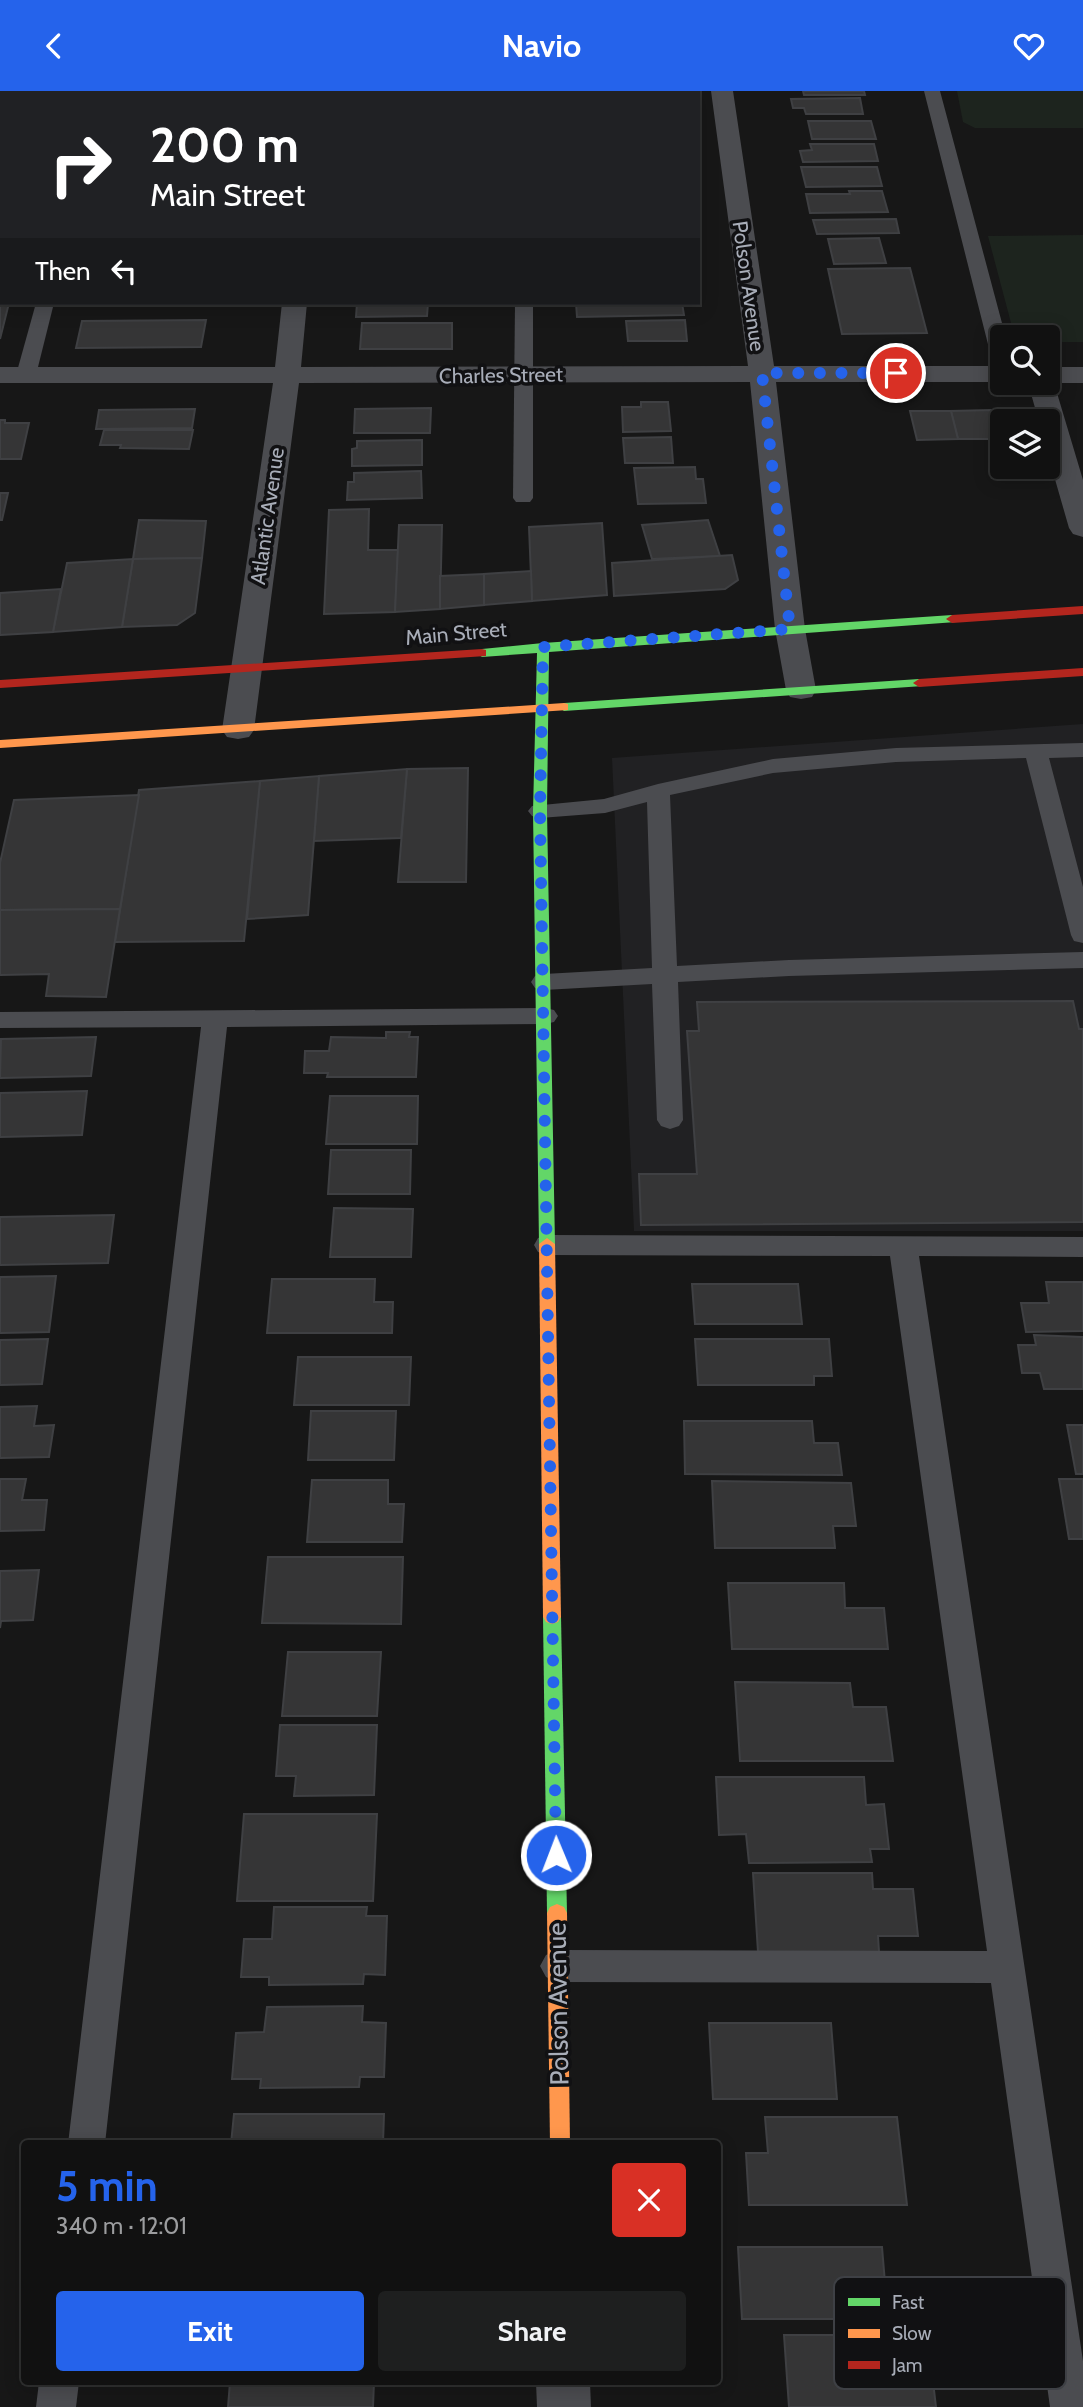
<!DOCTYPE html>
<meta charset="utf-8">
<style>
body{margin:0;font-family:Cabin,sans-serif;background:#1e1f1f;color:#f1f3f6;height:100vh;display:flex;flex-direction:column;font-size:26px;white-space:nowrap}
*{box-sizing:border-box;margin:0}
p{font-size:23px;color:#9c9d9f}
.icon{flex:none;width:38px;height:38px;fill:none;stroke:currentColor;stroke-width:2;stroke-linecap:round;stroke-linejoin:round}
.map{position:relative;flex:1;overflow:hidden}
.drawer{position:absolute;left:21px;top:2049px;width:700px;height:245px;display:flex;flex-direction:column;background:#111;border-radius:7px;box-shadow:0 4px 18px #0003,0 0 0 2px #303131}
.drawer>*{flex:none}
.guide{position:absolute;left:0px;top:0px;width:700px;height:214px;box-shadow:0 4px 18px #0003,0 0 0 2px #303131;background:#202124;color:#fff;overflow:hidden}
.tools{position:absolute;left:990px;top:234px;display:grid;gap:14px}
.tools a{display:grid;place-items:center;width:70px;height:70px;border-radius:7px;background:#111;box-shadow:0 4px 18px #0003,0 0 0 2px #303131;font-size:35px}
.pin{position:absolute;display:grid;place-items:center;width:60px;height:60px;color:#fff;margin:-30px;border:4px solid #fff;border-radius:50%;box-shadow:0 2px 7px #0007}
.me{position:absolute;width:77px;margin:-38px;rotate:359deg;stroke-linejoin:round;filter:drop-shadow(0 0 5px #0008)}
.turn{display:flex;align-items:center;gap:24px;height:147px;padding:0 35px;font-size:32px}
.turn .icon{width:91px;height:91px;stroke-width:2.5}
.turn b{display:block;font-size:49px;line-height:60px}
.then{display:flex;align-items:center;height:66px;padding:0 35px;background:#0003;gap:14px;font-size:26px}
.round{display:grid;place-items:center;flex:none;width:74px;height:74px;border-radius:7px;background:#1e1f1f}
.summary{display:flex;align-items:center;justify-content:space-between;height:119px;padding:0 35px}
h1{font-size:42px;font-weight:700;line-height:52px;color:#2563eb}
.action{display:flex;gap:14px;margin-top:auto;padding:14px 35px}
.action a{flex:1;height:80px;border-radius:7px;background:#2563eb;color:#fff;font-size:28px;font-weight:700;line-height:80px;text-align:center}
.action a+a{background:#1e1f1f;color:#f1f3f6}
header{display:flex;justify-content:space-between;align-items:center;height:91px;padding:0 35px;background:#2563eb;color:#fff;font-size:32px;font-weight:700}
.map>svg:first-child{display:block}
</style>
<header><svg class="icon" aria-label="back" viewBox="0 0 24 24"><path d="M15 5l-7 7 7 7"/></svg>Navio<svg class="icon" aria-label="heart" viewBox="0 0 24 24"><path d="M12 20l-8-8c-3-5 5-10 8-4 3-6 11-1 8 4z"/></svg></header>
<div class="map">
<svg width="1083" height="2316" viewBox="0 0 1083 2316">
<rect width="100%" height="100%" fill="#171717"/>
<path fill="#212123" d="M1083,633V1140H634L612,667Z"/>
<g fill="#1d241e">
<path d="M957,0H1083V37H975L963,31Z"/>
<path d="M1083,144V251H1048V247H1015L988,145Z"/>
</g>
<g fill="#353536" stroke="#3f4043" stroke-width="2">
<path d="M156,0H231L156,2Z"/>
<rect x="389" y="0" width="66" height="2"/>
<path d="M803,0H864L865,4H804Z"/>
<path d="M860,7L863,23H806L804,17H793L791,8Z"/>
<path d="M808,30H871L876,48H812Z"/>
<path d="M810,53H874L878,70L803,71L800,60L812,59Z"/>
<path d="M801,76H877L882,95L806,96Z"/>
<path d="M849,100H882L888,121L810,122L806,103H850Z"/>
<path d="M896,128L899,142L817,143L813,129Z"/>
<path d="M879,147L886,172L834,173L828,148Z"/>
<path d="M910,177L927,242L842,243L828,178Z"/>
<path d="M0,179L2,212H9L0,248Z"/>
<path d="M357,212H428L427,225L356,226Z"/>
<path d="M576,212H682L684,224L577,226Z"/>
<path d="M206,229L201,256L76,257L82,230Z"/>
<path d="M685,229L687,250H628L626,230Z"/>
<path d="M362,232H452V258H360Z"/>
<path d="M641,311H668L671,340L623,341L622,316H641Z"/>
<path d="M431,317L430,342H354L355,318Z"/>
<path d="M195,318L192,337L96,338L99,319Z"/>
<path d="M992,319L1000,348H958L951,320Z"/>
<path d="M910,320H951L958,348L917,349Z"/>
<path d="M0,329H5V332H29L21,368H0Z"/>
<path d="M104,339H193L189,358L120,357L121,354H100Z"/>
<path d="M671,346L673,372H625L623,347Z"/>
<path d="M422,349V374L352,375V358L357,357V350Z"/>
<path d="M695,376L696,388H703L706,412L638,413L634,377Z"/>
<path d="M421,380L422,407L347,409L348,391H354V382Z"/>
<path d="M0,402H8L2,429H0Z"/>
<path d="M369,418L368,459H398L395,521L324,523L329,419Z"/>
<path d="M139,429L206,430L202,467L133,468Z"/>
<path d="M708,429L720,465L652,468L642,434Z"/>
<path d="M602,432L607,504L532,510L529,436Z"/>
<path d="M399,434H442L440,518L395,521Z"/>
<path d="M732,464L738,489L725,498L614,505L612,472Z"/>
<path d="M202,467L195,522L177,534L122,536L133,468Z"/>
<path d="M133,468L122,536L53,541L67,472Z"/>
<path d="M531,480L532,510L484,514V483Z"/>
<path d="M484,483V514L440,518V485Z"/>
<path d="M61,498L53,541L0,544V502Z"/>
<path d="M468,677L466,791H398L407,678Z"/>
<path d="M407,678L401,747L314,750L319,685Z"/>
<path d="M319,685L308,824L247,828L260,690Z"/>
<path d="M260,690L244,850L115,851L139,699Z"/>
<path d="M139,704L120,818L0,819V772L14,709Z"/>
<path d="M120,818L106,906L46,905L49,883L0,884V819Z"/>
<path d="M1073,910L1079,938H1083V1131L641,1134L639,1083H697L687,940H699L697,911Z"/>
<path d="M386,941H410L409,946H418L416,986H327L328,982H304L305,960H329L331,946L386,947Z"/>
<path d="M96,946L91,985L0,987L1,948Z"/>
<path d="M87,1000L82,1044L0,1046V1002Z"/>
<path d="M330,1005H418L417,1053H326Z"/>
<path d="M331,1059H411L410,1103H328Z"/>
<path d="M334,1117L413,1118L411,1166H330Z"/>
<path d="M114,1124L108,1172L0,1174V1126Z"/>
<path d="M56,1185L49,1241L0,1242V1186Z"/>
<path d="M272,1188H375L374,1211H393L392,1242H267Z"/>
<path d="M1046,1191H1083V1240L1026,1241L1021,1212H1049Z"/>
<path d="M692,1193H798L802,1233H695Z"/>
<path d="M1034,1244L1083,1246V1298H1044L1040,1282H1022L1018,1254H1036Z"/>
<path d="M48,1248L42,1293L0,1294V1249Z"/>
<path d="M695,1248H829L832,1285H814V1294H698Z"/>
<path d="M298,1266H411L409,1314H294Z"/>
<path d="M37,1315L34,1335L54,1334L49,1366L0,1367V1316Z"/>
<path d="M311,1320H396L394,1369H308Z"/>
<path d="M684,1330H812L814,1352H838L842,1384L685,1383Z"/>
<path d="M1067,1334H1083V1383H1076Z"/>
<path d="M0,1388H26L22,1409H47L44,1439L0,1440Z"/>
<path d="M1059,1388H1083V1448H1069Z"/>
<path d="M312,1389H388V1413H404L402,1451H307Z"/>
<path d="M712,1390L851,1392L856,1435H833L835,1457H715Z"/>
<path d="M268,1466H403L401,1533L262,1532Z"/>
<path d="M39,1479L33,1529L1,1530L0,1537V1480Z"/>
<path d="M728,1492H844L845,1517H884L888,1558H732Z"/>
<path d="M288,1561H381L377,1625H282Z"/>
<path d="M735,1591L850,1592L853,1616H886L893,1670H740Z"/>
<path d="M280,1634H377L374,1704L294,1705L296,1685H276Z"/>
<path d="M716,1686H864L866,1714L884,1713L889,1758H870L872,1771L749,1772L746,1743L719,1744Z"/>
<path d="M244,1723H377L373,1810H237Z"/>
<path d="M753,1782H872L873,1798H913L918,1845H878L879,1861H758Z"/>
<path d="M274,1816H367L366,1825H387L385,1884L364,1883L363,1893L269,1894V1886H241L244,1848H272Z"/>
<path d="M363,1915L362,1931L386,1932L384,1986H360L359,1996L260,1997L261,1988H232L236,1942L264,1941L267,1916Z"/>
<path d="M709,1932H831L837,2008H713Z"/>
<path d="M234,2023H384L383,2053H231Z"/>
<path d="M765,2026H897L907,2114H749L746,2062H768Z"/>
<path d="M738,2156H882L888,2228H742Z"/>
<path d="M784,2244H894L898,2282H932L936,2316H789Z"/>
<path d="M230,2291H374L373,2316H228Z"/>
</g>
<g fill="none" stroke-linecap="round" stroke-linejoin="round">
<g fill="#4b4c50" fill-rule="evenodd">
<rect x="93" y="0" width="16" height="2"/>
<rect x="514" y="0" width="16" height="2"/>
<path d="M924,0H940L1006,247H1003V279L993,273Z"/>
<path d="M36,212H54L36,284L26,290L16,284Z"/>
<path d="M515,212H533V407L530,411H516L513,407Z"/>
<path d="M1083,652V666L1049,667L1083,796V852L1074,850L1071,844L1026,667L896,671L773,682L670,704L677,875L789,869L1083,861V877L789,885L678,891L683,1029L679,1035L670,1038L661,1035L657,1029L652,893L544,899L535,897L531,891L535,885L544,883L652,877L647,711L605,722L540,727L532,725L528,720L532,715L604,708L658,693L773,668L896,657Z"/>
<path d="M545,917L554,919L558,925L554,931L545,933L227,936L105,2053H68L201,936L0,937V921Z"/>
<path d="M548,1144L1083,1146V1166L919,1165L1083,2270V2316H1050L991,1892L558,1891L546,1886L540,1875L546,1864L558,1859L987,1860L890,1165L548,1164L538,1161L534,1154L538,1147Z"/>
<path d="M39,2291H79L76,2316H36Z"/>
</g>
<g fill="#4b4c50" fill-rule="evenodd">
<path d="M307,0H329L306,2Z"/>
<path d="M711,0H733L774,275H1003V291H776L805,538L816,599L812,606L801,608L790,606L786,599L775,538L750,291L299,292L254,639L249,646L238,648L227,646L222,639L273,292H0V276H275L282,212H307L301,276L748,275Z"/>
<path d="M1048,276H1083V292H1054L1083,389V446L1073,443L1069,437L1048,364V331H1039L1028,292H1048Z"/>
<path d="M536,2291H590L591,2316H537Z"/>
</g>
<g fill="#63d668" fill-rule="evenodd">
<path d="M952,524L956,525V531L549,561L547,720L555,1153L553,1157H541L539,1153L533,720L537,562L482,566L476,562L482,558L543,552Z"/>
<path d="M919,588L923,589V595L564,620L558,616L564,612Z"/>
<path d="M552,1519L558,1521L561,1526L567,1822L564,1828L557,1831L550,1828L547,1822L543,1526L546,1521Z"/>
</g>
<g fill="#ff974d" fill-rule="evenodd">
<path d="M564,612L568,613V619L0,657V649Z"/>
<path d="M547,1147L555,1153L561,1526L558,1531L552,1533L546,1531L543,1526L539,1153Z"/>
<path d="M557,1813L564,1816L567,1822L570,2053H550L547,1822L550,1816Z"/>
</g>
<g fill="#b3261e" fill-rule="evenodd">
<path d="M1083,515V523L952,532L946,528L952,524Z"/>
<path d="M482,558L486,559V565L0,597V589Z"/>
<path d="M1083,577V585L919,596L913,592L919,588Z"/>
</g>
</g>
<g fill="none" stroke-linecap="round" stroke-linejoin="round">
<path stroke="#2563eb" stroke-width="12" stroke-dasharray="0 21.6" d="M556,1764L540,720L543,556L790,538L762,282H896"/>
</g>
<g text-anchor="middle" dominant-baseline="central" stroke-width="7" stroke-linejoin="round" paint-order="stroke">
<g font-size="21" fill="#a8adb8" stroke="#111113">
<text transform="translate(749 195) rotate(82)">Polson Avenue</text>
<text transform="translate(501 284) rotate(-1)">Charles Street</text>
<text transform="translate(267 425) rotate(-82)">Atlantic Avenue</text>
<text transform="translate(456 542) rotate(-5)">Main Street</text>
</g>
<g font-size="26" fill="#a8adb8" stroke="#111113">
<text transform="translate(558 1913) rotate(-91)">Polson Avenue</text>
</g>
</g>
<rect x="834" y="2186" width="232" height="112" rx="10" fill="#111113" stroke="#3e4045" stroke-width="2"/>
<rect x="848" y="2207" width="32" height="8" fill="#63d668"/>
<rect x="848" y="2238" width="32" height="9" fill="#ff974d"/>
<rect x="848" y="2270" width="32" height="8" fill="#b3261e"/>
<g font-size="19" fill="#a8adb8">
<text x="892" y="2218">Fast</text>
<text x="892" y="2249">Slow</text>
<text x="892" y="2281">Jam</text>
</g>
</svg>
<div class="tools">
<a><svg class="icon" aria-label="search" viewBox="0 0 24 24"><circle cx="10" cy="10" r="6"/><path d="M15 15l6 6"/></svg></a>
<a><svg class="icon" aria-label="layers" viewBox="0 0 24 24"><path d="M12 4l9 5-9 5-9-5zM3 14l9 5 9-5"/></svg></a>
</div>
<div class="pin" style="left:896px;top:282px;background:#d93025"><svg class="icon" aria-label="arrive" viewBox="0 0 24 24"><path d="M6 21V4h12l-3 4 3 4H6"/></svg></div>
<svg class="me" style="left:556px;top:1764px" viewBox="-20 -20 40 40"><circle r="17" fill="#2563eb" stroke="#fff" stroke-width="3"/><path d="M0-11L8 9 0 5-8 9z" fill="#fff"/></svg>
<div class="guide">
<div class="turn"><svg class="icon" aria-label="right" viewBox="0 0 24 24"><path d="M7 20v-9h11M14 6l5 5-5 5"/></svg><div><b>200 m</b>Main Street</div></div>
<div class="then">Then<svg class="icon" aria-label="left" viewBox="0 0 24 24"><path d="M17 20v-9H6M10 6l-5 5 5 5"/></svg></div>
</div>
<section class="drawer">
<div class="summary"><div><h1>5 min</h1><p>340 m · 12:01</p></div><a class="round" style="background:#d93025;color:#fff"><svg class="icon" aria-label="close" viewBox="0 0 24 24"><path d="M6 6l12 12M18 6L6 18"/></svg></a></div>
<div class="action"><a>Exit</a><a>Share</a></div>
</section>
</div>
